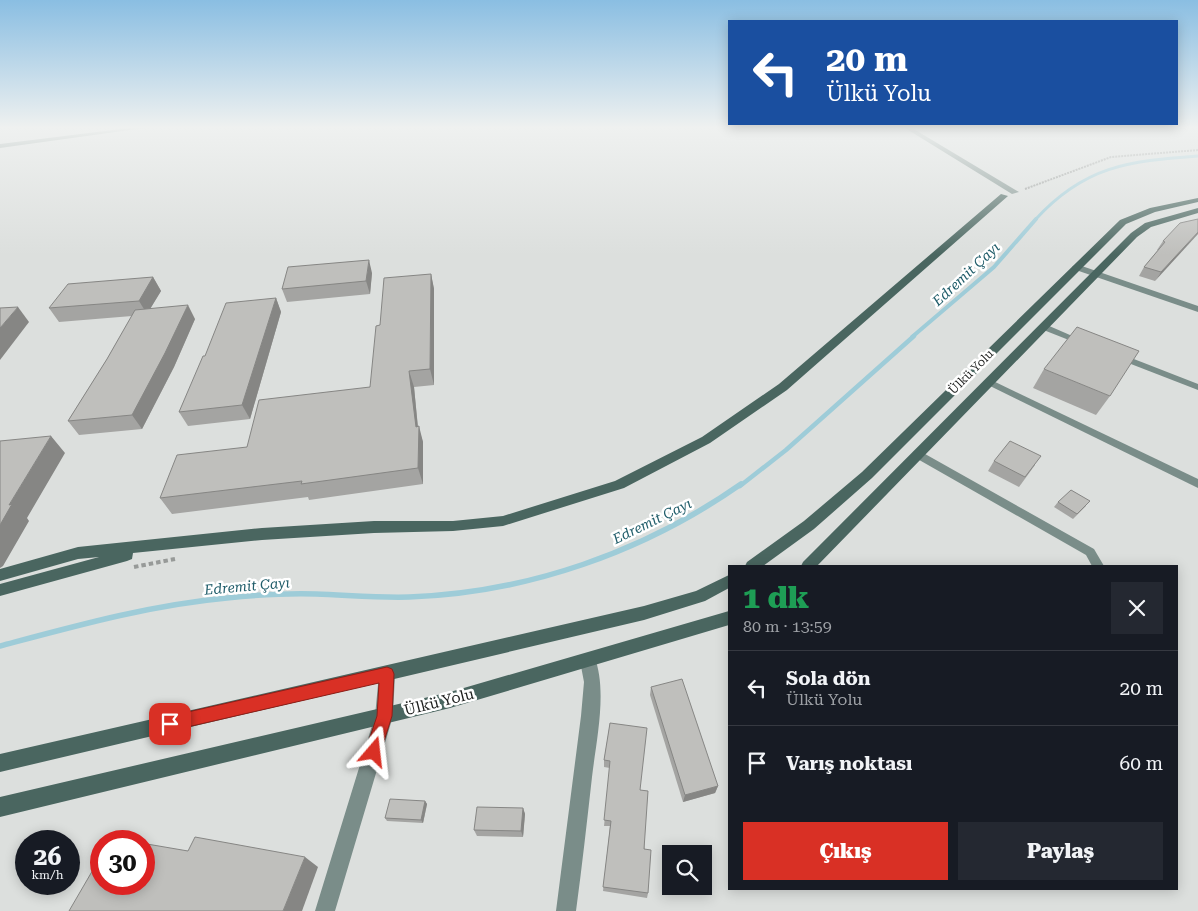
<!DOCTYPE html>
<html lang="tr">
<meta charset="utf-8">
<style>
body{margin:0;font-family:"Roboto Serif",serif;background:#242831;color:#f1f3f6;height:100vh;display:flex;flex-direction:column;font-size:19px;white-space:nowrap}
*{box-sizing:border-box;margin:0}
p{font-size:16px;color:#9ea1a6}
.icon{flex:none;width:28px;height:28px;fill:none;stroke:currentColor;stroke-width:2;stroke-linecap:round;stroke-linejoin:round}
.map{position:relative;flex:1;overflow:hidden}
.panel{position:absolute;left:728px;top:565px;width:450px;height:325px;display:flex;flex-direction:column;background:#171b24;border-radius:0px;box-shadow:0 2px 12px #0003}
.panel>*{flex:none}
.guide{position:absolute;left:728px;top:20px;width:450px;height:105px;border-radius:0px;box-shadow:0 2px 12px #0003;background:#1a4fa0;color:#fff;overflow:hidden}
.buttons{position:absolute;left:662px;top:845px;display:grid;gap:10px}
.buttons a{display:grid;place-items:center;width:50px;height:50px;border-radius:0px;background:#171b24;box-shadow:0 2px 12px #0003;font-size:25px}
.speed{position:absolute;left:15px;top:830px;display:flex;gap:10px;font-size:25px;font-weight:700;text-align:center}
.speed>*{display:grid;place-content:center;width:65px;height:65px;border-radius:50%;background:#171b24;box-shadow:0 2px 12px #0003;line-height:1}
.speed small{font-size:12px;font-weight:400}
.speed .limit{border:8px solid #d22;background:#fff;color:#111}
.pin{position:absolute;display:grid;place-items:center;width:42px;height:42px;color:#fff;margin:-21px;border-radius:10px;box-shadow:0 2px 8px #0006}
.me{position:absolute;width:55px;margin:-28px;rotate:17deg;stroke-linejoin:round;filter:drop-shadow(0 0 4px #0008)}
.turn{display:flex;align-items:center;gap:18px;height:105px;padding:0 15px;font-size:22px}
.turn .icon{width:65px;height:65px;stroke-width:2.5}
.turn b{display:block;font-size:35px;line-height:42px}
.round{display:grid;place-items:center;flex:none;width:52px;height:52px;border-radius:0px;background:#242831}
.headline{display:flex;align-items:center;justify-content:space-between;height:85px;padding:0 15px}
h1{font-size:30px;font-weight:800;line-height:38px;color:#1e9e55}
.cta{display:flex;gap:10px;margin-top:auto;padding:10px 15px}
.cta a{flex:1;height:58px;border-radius:0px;background:#d93025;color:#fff;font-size:20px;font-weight:800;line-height:58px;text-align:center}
.cta a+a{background:#242831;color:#f1f3f6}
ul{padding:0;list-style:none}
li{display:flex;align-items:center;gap:15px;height:75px;padding:0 15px;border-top:1px solid #363941}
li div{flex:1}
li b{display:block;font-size:19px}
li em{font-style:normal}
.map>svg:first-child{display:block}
</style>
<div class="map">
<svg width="1198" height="911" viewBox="0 0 1198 911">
<rect width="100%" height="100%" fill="#dcdfdd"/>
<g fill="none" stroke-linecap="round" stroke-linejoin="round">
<path stroke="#9eccd8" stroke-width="3" d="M1035,220C1084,166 1128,161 1198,156"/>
<path stroke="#9eccd8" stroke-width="4" d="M912,337L994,267L1036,219"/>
<path stroke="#9eccd8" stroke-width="4.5" d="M740,486L786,450L914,336"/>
<path stroke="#9eccd8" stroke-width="5.5" d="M0,646C75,626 150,605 227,598C256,595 286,593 316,594C347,595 378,598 409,597C527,593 644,552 741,484"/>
<path stroke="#979a98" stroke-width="2" stroke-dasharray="2 1" stroke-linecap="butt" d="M1025,189L1111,157L1198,150"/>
<path stroke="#979a98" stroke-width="4" stroke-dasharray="4.5 3" stroke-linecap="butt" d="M134,567L175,559"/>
<g fill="#7a8d89" fill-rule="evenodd">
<path d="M1041,325H1047L1086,342L1085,344H1079L1041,329Z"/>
<path d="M1121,354L1198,384V390L1118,359L1117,357Z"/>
<path d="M989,379L1198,479V488L986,384L985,382Z"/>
<path d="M918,450L1094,549L1104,566H1092L1086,555L914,457L913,454L914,451Z"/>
</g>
<g fill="#7a8d89" fill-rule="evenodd">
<path d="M129,128H144L0,148V144Z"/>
<path d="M905,128H912L1019,192L1012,194Z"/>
<path d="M1076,264L1198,306V312L1073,269L1072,267Z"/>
<path d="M588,653L594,656C608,689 596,742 592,777C587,822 582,866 576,911H556L581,716L584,682L580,661L582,656Z"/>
<path d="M387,666L393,668L395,674L393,716L335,911H315L375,716L379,674L381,668Z"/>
</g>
<g fill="#4a6660" fill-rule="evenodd">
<path d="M1001,194L1008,196L787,390L710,443L624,488L503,526L453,531L374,533L262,540L133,553L132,559L127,561L0,596V584L99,557L78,559L0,581V569L78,547L262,528L374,521H453L503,516L615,481L702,437L779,384Z"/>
<path d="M1198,198V202L1155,212L1126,224L872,478L814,529L763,566H745L747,562L804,521L862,472L1120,220L1150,208Z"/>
<path d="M1198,208V213L1151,227L1137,237L817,566H801L803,562L1131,233L1145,223Z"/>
<path d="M729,575V588L705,601L644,620L0,772V754L644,606L696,591Z"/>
<path d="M729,611V625L450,708L0,817V797L450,692Z"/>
</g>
</g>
<g fill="#a4a4a2">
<path d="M1198,219L1155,281L1139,276L1144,267L1158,250H1157L1163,241Z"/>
<path d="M372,273L370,294L287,302L282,289Z"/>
<path d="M431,274L434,289V385L414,387L418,427L423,442V484L309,500L308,497L172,514L160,498L247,447L370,387Z"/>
<path d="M153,277L161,291L150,309L195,319L174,367L142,429L79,435L68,421L107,359L132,316L59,322L49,308Z"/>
<path d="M276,298L281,312L250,419L188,426L179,412L205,356Z"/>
<path d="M1044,369L1110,396L1096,415L1033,388Z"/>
<path d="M994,461L1035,465L1019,487L988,471Z"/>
<path d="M1058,502L1086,506L1073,519L1054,507Z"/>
<path d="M651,687L718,786L715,793L683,802L650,695Z"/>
<path d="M610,723L640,790L648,893L647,898L603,891L610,826H604L610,768L604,767V760Z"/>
<path d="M425,801L427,804L423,823L387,821L385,818Z"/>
<path d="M523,808L525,814L523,837L477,836L474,830Z"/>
</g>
<g fill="#868684">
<path d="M1198,232V234L1155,281L1161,272Z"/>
<path d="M369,260L372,273L370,294L366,281Z"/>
<path d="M431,274L434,289V385L430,369Z"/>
<path d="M153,277L161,291L147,314L139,301Z"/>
<path d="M276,298L281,312L250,419L242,405Z"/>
<path d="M188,305L195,319L174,367L142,429L132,415Z"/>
<path d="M18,307L29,322L0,360V328Z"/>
<path d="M409,371L414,387L418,429L419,426L423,442V484L418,468Z"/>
<path d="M51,436L65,453L27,518L29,521L3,566L0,568V525L9,505Z"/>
<path d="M718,786L715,793L683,802L685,795Z"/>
<path d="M425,801L427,804L423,823L421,820Z"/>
<path d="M523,808L525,814L523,837L521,831Z"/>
<path d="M305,857L318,867L302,911H283Z"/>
</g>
<g fill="#bfbfbc" stroke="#868684">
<path d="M1198,219V232L1161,272L1144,267L1165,242L1163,241L1180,223Z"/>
<path d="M369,260L366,281L282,289L288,267Z"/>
<path d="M431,274L430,369L409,371L416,427L419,426L418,468L301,484L302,481L160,498L177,455L247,447L259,400L370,387L376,326L380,325L384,278Z"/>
<path d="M153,277L139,301L49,308L68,284Z"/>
<path d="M276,298L242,405L179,412L203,356H205L226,303Z"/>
<path d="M188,305L165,353L132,415L68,421L107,359L135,310Z"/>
<path d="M18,307L0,328V308Z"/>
<path d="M1077,327L1139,351L1110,396L1044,369Z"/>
<path d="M51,436L9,505L12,504L0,525V441Z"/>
<path d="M1010,441L1041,456L1025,477L994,461Z"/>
<path d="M1071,490L1090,501L1077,514L1058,502Z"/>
<path d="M682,679L718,786L685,795L651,687Z"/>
<path d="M610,723L647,728L640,790L648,791L644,849L651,850L648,893L603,887L611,821L604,820L610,761L604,760Z"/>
<path d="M390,799L425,801L421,820L385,818Z"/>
<path d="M477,807L523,808L521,831L474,830Z"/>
<path d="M195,837L305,857L283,911H69L101,856V884H144V847H145L147,844L188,851Z"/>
</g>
<linearGradient id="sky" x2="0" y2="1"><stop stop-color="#8abee2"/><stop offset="0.5" stop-color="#eff1f0"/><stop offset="1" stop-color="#eff1f0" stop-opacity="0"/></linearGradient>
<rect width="1198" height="255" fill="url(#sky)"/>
<path fill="#d93025" stroke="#8d1f18" d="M387,667L392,669L394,674L392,716L379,757L374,760L368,757L365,752L377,716L379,683L170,731L165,729L162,724L165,718L170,716Z"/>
<g text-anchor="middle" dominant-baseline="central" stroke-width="5" stroke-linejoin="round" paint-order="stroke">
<g font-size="12" fill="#1b1c1b" stroke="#fff">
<text transform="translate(971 372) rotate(-45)">Ülkü Yolu</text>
</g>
<g font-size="14" font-style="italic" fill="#205d6a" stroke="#fff">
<text transform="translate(966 274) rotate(-43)">Edremit Çayı</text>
<text transform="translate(652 521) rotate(-26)">Edremit Çayı</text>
<text transform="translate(247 586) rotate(-5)">Edremit Çayı</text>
</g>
<g font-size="15" fill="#1b1c1b" stroke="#fff">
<text transform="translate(439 702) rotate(-14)">Ülkü Yolu</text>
</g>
</g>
</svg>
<div class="buttons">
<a><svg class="icon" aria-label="search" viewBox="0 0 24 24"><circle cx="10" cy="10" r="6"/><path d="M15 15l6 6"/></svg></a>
</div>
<div class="speed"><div>26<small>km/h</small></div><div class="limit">30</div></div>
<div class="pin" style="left:170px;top:724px;background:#d93025"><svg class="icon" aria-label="arrive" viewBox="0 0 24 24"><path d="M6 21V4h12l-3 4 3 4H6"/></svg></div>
<svg class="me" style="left:374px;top:752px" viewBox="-20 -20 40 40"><path d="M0-17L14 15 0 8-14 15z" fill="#d93025" stroke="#fff" stroke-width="4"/></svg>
<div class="guide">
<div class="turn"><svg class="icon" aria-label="left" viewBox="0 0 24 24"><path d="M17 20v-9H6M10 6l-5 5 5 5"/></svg><div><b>20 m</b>Ülkü Yolu</div></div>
</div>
<section class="panel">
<div class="headline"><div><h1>1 dk</h1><p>80 m · 13:59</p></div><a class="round"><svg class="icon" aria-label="close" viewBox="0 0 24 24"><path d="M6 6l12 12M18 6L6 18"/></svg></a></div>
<ul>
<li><svg class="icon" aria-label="left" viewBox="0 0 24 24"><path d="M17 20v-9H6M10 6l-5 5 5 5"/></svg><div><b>Sola dön</b><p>Ülkü Yolu</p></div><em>20 m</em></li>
<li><svg class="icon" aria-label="arrive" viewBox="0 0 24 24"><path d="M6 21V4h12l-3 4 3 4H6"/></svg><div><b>Varış noktası</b></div><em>60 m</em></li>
</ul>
<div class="cta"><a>Çıkış</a><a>Paylaş</a></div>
</section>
</div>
